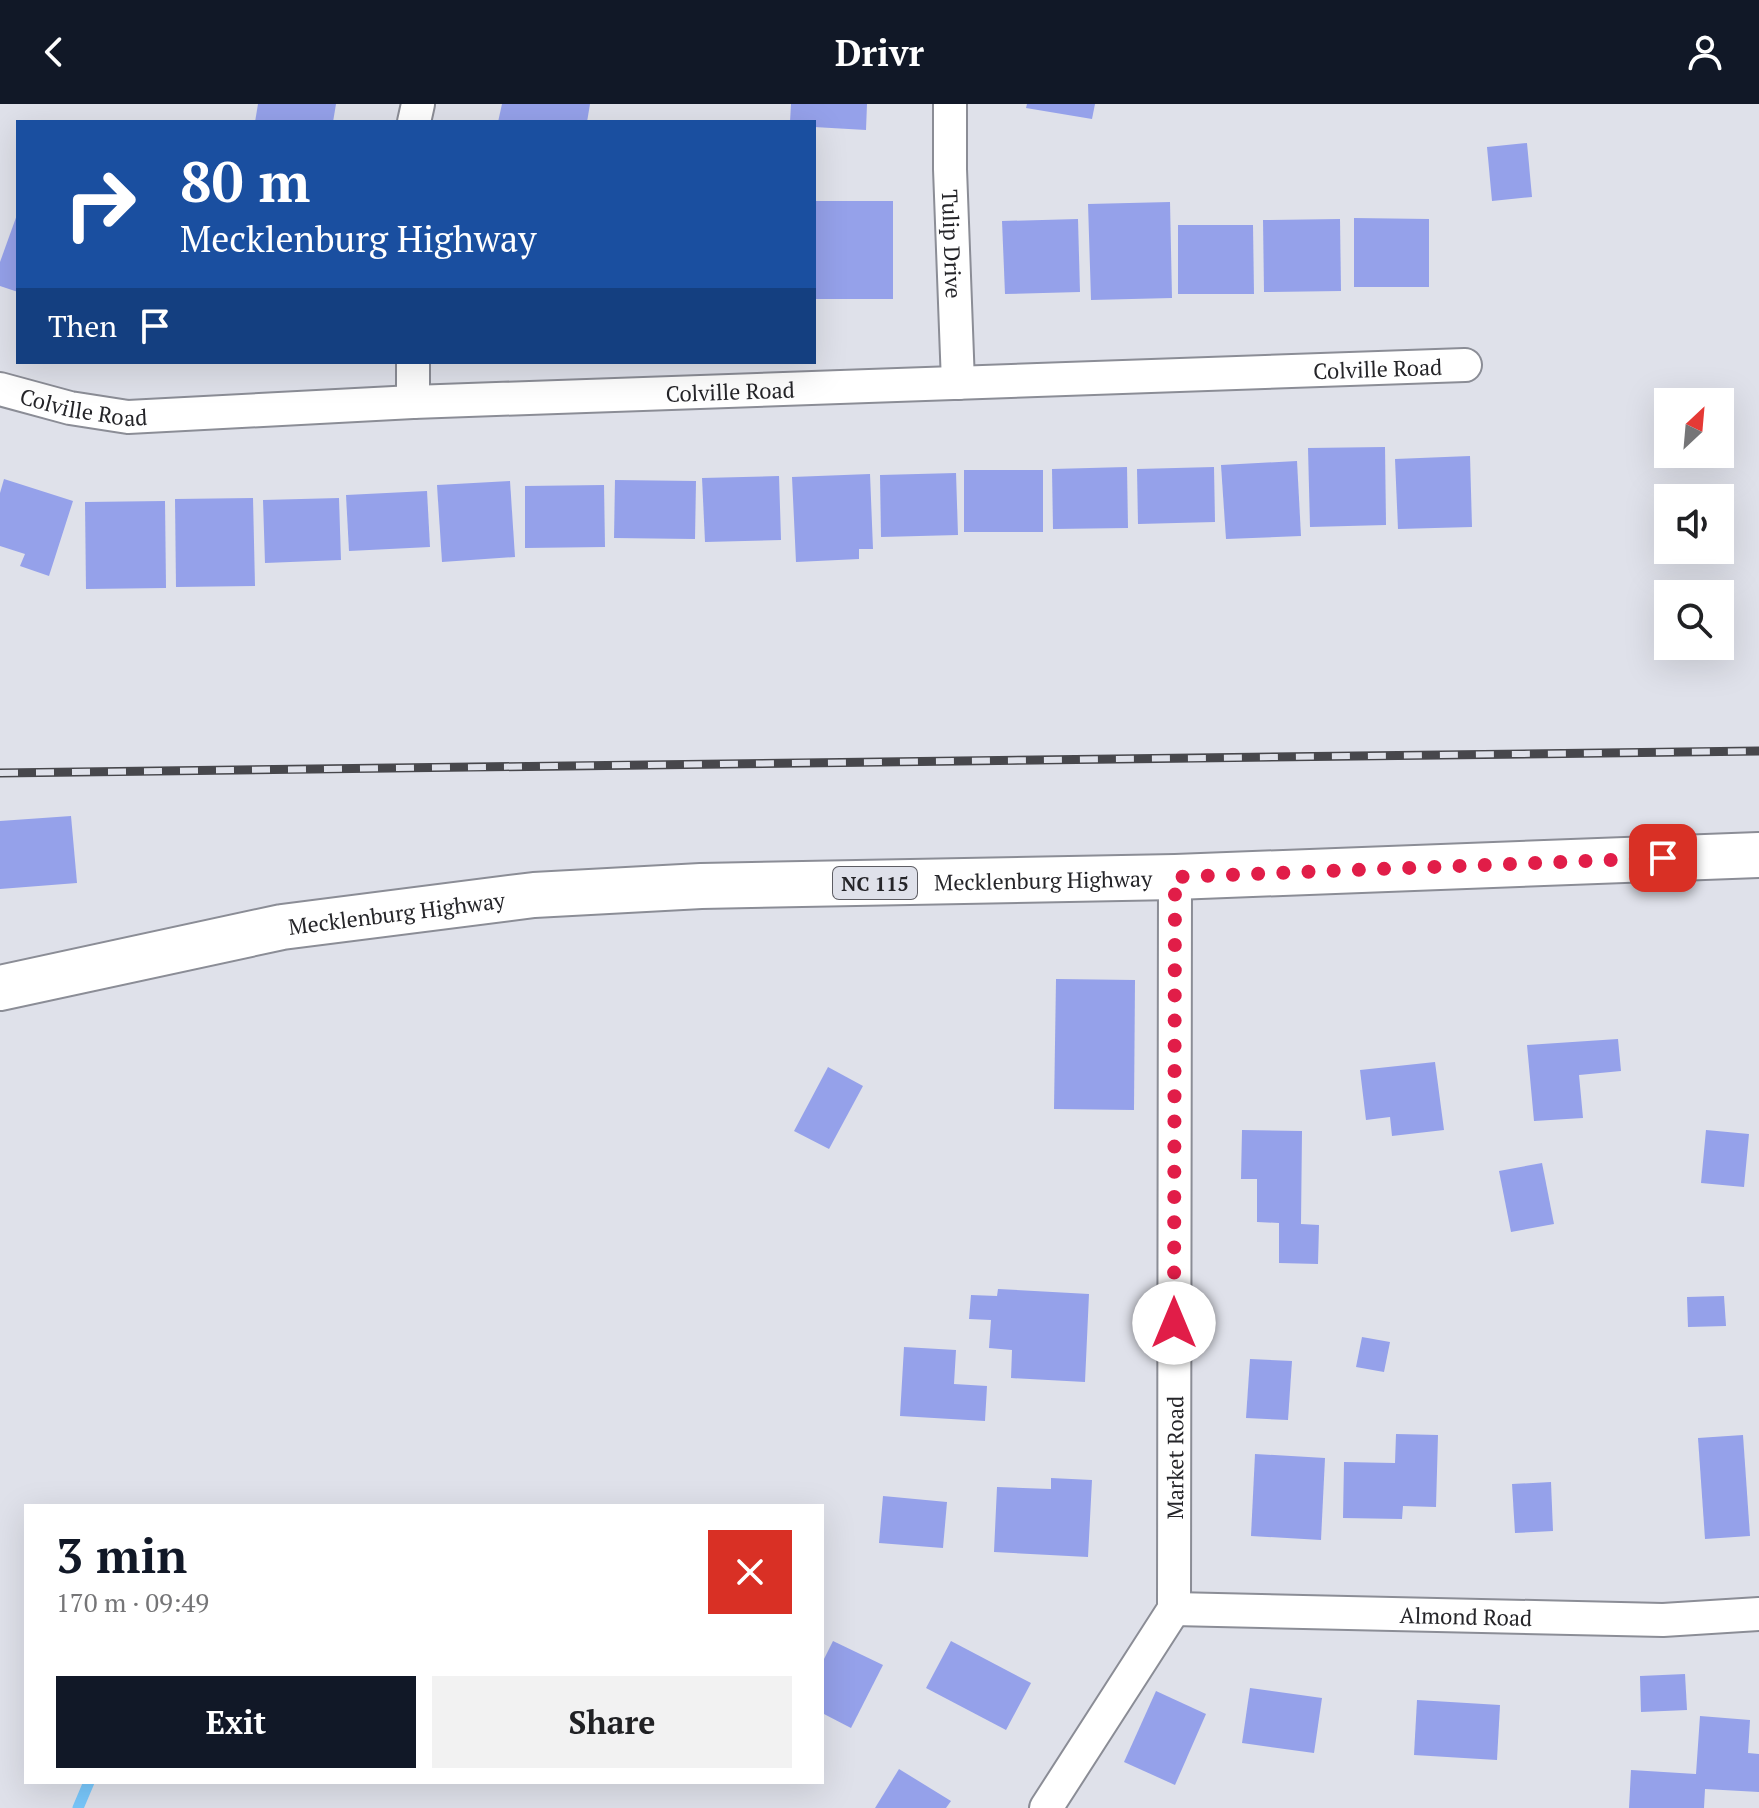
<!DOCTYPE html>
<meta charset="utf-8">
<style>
body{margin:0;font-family:"PT Serif",serif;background:#f2f2f2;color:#202124;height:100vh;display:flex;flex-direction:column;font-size:30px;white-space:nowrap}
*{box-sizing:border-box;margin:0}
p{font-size:26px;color:#757577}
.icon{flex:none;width:44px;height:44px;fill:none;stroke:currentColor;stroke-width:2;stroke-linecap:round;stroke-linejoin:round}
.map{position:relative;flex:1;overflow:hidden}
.side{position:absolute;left:24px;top:1400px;width:800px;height:280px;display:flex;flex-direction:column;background:#fff;border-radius:0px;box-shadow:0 8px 32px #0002}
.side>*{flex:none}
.hud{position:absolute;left:16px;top:16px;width:800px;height:244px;border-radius:0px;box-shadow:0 8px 32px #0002;background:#1a4fa0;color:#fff;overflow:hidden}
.needle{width:52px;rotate:26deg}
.buttons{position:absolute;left:1654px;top:284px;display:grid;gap:16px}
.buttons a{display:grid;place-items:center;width:80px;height:80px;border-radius:0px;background:#fff;box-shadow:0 8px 32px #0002;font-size:40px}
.pin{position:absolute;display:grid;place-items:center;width:68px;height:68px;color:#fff;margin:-34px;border-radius:16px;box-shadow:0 4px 12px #0006}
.me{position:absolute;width:88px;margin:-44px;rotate:0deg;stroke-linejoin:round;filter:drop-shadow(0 0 6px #0008)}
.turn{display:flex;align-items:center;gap:28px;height:168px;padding:0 32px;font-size:36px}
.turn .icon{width:104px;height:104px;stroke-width:2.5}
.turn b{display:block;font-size:56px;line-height:68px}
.then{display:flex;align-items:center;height:76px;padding:0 32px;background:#0003;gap:16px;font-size:30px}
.round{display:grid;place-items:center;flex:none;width:84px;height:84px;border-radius:0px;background:#f2f2f2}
.overview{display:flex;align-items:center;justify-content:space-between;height:136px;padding:0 32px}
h1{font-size:48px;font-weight:700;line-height:60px;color:#111827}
.button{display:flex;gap:16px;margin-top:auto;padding:16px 32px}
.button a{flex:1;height:92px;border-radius:0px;background:#111827;color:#fff;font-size:32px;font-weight:700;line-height:92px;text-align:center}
.button a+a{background:#f2f2f2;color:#202124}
header{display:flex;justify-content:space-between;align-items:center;height:104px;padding:0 32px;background:#111827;color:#fff;font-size:36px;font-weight:700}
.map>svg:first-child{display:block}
</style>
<header><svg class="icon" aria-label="back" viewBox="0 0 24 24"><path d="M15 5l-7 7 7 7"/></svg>Drivr<svg class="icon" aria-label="person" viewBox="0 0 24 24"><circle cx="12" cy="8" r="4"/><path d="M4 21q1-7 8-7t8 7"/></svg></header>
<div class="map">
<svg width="1759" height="1704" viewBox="0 0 1759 1704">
<rect width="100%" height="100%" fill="#dfe1ea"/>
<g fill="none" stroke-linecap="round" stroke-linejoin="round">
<path stroke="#79c8fc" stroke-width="11" d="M78,1704L89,1678"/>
</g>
<g fill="#95a1ea">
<path d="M258,0H336L333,18H255Z"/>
<path d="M502,0H590L587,18H498Z"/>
<path d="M791,0H867L866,26L814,23V18H790Z"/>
<path d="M1027,0H1095L1092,15L1026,4Z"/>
<path d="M1527,39L1532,93L1492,97L1487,43Z"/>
<rect x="814" y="97" width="79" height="98"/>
<path d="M1170,98L1172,194L1091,196L1088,100Z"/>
<path d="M18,108V188L0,182V158Z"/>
<path d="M1354,114L1429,115V183H1354Z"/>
<path d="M1078,115L1080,188L1005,190L1002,117Z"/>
<path d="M1340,115L1341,187L1264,188L1263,116Z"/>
<path d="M1178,121H1253L1254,190H1178Z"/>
<path d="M1385,343L1386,421L1310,423L1308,344Z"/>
<path d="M1470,352L1472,423L1398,425L1395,355Z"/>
<path d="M1297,357L1301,432L1226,435L1221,361Z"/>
<path d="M1127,363L1128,424L1053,425L1052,365Z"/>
<path d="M1214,363L1215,418L1138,420L1137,365Z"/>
<rect x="964" y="366" width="79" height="62"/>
<path d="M956,369L958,431L881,433L880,371Z"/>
<path d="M870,370L873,445H859V455L796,458L792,373Z"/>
<path d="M779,372L781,436L705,438L702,374Z"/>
<path d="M4,375L73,397L49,472L20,462L25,450L0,442V389Z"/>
<path d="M615,376L696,377L695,435L614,434Z"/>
<path d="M510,377L515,453L442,458L437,381Z"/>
<path d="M604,381L605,443L525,444V382Z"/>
<path d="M427,387L430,443L349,447L346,391Z"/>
<path d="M253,394L255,482L176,483L175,395Z"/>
<path d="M339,394L341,456L265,459L263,396Z"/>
<path d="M165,397L166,484L86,485L85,398Z"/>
<path d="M71,712L77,779L0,785V717Z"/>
<path d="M1056,875L1135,876L1134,1006L1054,1005Z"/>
<path d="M1618,935L1621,967L1579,971L1583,1014L1534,1017L1527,941Z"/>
<path d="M1435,958L1444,1026L1392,1032L1390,1013L1366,1016L1360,966Z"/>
<path d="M828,963L863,982L829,1045L794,1027Z"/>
<path d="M1242,1026L1302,1027L1301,1120L1319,1121L1318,1160L1279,1159V1119L1257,1118V1075H1241Z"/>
<path d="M1706,1026L1749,1030L1744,1083L1701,1079Z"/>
<path d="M1542,1059L1554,1120L1511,1128L1499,1067Z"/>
<path d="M998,1185L1089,1190L1085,1278L1011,1274L1012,1246L989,1244L991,1216L969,1215L971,1191L997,1192Z"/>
<path d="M1724,1192L1726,1222L1688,1223L1687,1193Z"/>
<path d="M1362,1233L1390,1238L1384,1268L1356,1263Z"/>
<path d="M904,1243L956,1246L954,1280L987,1282L985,1317L900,1312Z"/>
<path d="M1250,1255L1292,1257L1288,1316L1246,1314Z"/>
<path d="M1396,1330L1438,1331L1436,1403L1403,1402L1402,1415L1343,1414L1344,1358L1395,1359Z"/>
<path d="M1743,1331L1750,1432L1705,1435L1698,1334Z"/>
<path d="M1255,1350L1325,1354L1321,1436L1251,1432Z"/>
<path d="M1051,1374L1092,1376L1088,1453L994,1448L997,1383L1051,1385Z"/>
<path d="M1551,1378L1553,1427L1515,1429L1512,1380Z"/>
<path d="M883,1392L947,1398L943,1444L879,1439Z"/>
<path d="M833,1537L883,1561L851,1624L822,1609V1559Z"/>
<path d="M951,1537L1031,1579L1006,1626L926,1584Z"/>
<path d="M1685,1570L1687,1606L1641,1608L1640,1572Z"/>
<path d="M1250,1584L1322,1594L1314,1649L1242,1639Z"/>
<path d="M1156,1587L1206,1610L1175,1681L1124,1658Z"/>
<path d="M1417,1596L1500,1601L1497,1656L1414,1651Z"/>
<path d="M1700,1612L1750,1616L1748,1649L1759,1650V1688L1705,1685L1704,1704H1629L1631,1666L1696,1670Z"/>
<path d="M899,1665L951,1697L946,1704H875Z"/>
</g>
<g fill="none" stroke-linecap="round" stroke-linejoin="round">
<defs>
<g id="minor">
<path id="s1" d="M950,0V65L958,279"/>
<path d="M414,18L418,0"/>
<path d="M413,258V298"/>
<path id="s2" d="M0,285L70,304L128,313L413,298L1465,261"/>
<path id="s3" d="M1174,1505L1663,1516L1759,1510"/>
<path id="s4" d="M1046,1704L1174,1505L1175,773"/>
</g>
<g id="primary">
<path id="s5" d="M0,884L282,823L534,791L701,782L1175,773L1759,751"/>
</g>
</defs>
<use href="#minor" stroke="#8b8d96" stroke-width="36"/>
<use href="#primary" stroke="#8b8d96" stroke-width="48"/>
<use href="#minor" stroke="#fff" stroke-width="32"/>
<use href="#primary" stroke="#fff" stroke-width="44"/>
<defs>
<path id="rail" d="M0,669L1759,647"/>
</defs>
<use href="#rail" stroke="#47474c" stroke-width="9"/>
<use href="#rail" stroke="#dfe1ea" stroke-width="6" stroke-dasharray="18" stroke-linecap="butt"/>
</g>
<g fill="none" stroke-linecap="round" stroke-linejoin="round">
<path stroke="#e11d48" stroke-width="14" stroke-dasharray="0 25.2" d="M1174,1219L1175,773L1663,754"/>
</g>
<g text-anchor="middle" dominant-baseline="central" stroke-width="7" stroke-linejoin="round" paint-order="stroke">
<rect fill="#dfe1ea" stroke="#5d5d63" stroke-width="2" x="833" y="763" width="84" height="32" rx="6"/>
<g font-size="20" font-weight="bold" fill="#252529">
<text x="875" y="779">NC 115</text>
</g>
<g font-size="22" fill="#252529" stroke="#dfe1ea">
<text stroke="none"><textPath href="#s1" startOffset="140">Tulip Drive</textPath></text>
<text stroke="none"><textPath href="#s2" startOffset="1382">Colville Road</textPath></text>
<text stroke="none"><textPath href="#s2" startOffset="734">Colville Road</textPath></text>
<text stroke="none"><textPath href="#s2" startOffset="86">Colville Road</textPath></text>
<text stroke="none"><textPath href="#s5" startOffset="1052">Mecklenburg Highway</textPath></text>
<text stroke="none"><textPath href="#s5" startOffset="404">Mecklenburg Highway</textPath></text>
<text stroke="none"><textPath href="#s4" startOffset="388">Market Road</textPath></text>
<text stroke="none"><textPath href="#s3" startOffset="292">Almond Road</textPath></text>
</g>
</g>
</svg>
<div class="buttons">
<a><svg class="needle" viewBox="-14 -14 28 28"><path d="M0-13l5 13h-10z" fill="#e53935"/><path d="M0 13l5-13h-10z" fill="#757577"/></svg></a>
<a><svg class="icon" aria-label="sound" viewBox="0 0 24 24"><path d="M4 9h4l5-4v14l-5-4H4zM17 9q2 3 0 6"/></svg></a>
<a><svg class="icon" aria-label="search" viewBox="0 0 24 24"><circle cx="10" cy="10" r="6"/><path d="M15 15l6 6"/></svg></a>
</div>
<div class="pin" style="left:1663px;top:754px;background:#d93025"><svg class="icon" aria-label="arrive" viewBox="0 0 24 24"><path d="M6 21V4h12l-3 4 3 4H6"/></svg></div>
<svg class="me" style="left:1174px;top:1219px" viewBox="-20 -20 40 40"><circle r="19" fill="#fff"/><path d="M0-13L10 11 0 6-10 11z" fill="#e11d48"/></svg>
<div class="hud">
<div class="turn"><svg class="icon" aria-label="right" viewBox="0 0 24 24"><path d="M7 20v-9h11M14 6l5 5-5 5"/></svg><div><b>80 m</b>Mecklenburg Highway</div></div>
<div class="then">Then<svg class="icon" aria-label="arrive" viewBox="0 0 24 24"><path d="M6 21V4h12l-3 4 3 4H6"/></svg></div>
</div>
<section class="side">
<div class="overview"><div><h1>3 min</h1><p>170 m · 09:49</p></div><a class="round" style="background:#d93025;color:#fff"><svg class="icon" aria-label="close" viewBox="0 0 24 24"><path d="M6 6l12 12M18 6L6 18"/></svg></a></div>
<div class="button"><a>Exit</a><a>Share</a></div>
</section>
</div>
